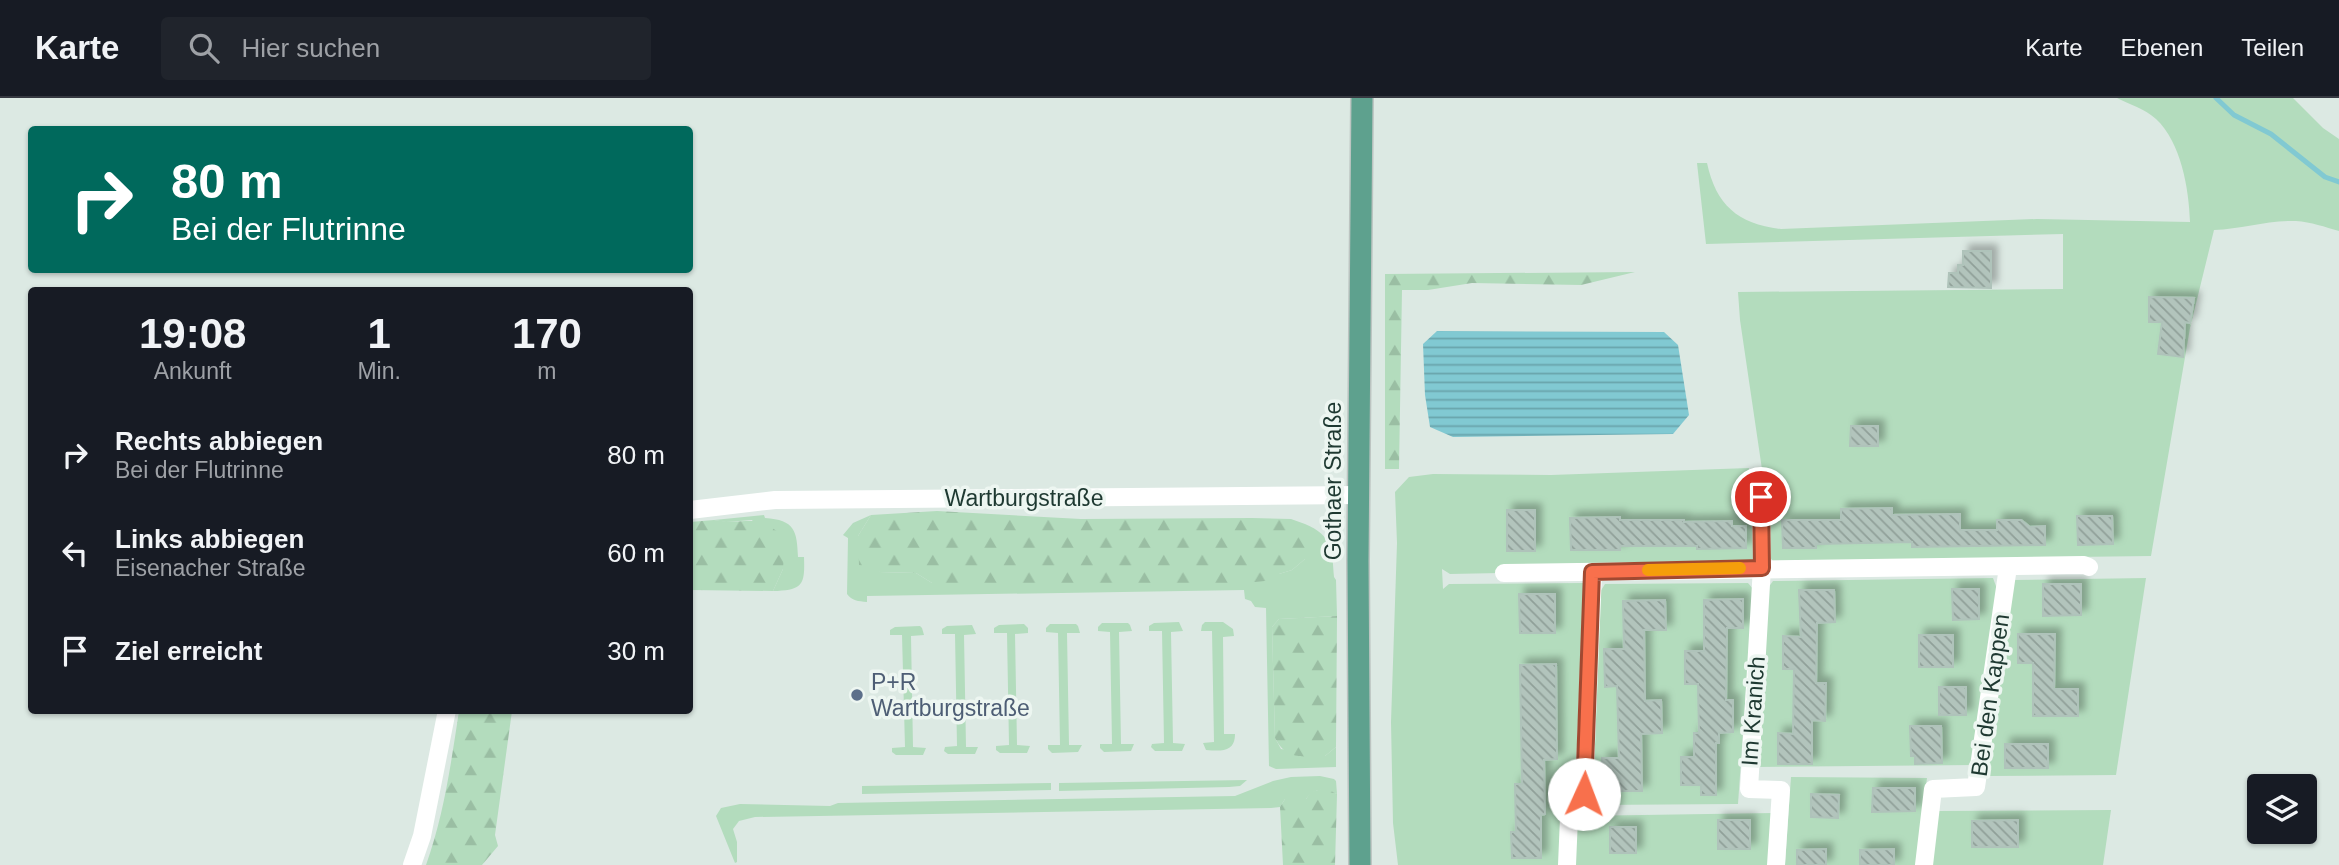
<!DOCTYPE html>
<html lang="de">
<meta charset="utf-8">
<style>
body{margin:0;font-family:Helvetica,sans-serif;background:#20242c;color:#f1f3f6;height:100vh;display:flex;flex-direction:column;font-size:26px;white-space:nowrap}
*{box-sizing:border-box;margin:0}
p{font-size:23px;color:#9ea1a6}
.icon{flex:none;width:38px;height:38px;fill:none;stroke:currentColor;stroke-width:2;stroke-linecap:round;stroke-linejoin:round}
.map{position:relative;flex:1;overflow:hidden}
.panel{position:absolute;left:28px;top:189px;width:665px;height:427px;display:flex;flex-direction:column;background:#171b24;border-radius:7px;box-shadow:0 2px 5px #0004}
.panel>*{flex:none}
.guide{position:absolute;left:28px;top:28px;width:665px;height:147px;border-radius:7px;box-shadow:0 2px 5px #0004;background:#00695c;color:#fff;overflow:hidden}
.buttons{position:absolute;left:2247px;top:676px;display:grid;gap:14px}
.buttons a{display:grid;place-items:center;width:70px;height:70px;border-radius:7px;background:#171b24;box-shadow:0 2px 5px #0004;font-size:35px}
.pin{position:absolute;display:grid;place-items:center;width:60px;height:60px;color:#fff;margin:-30px;border:4px solid #fff;border-radius:50%;box-shadow:0 2px 7px #0007}
.me{position:absolute;width:77px;margin:-38px;rotate:2deg;stroke-linejoin:round;filter:drop-shadow(0 0 5px #0008)}
.turn{display:flex;align-items:center;gap:24px;height:147px;padding:0 28px;font-size:32px}
.turn .icon{width:91px;height:91px;stroke-width:2.5}
.turn b{display:block;font-size:49px;line-height:60px}
.eta{display:flex;justify-content:space-evenly;align-items:center;height:119px;text-align:center}
.eta b{font-size:42px;font-weight:700;line-height:49px}
ul{padding:0;list-style:none}
li{display:flex;align-items:center;gap:21px;height:98px;padding:0 28px}
li div{flex:1}
li b{display:block;font-size:26px}
li em{font-style:normal}
header{display:flex;align-items:center;gap:42px;box-sizing:border-box;height:98px;padding:0 35px;background:#171b24;border-bottom:2px solid #363941}
header strong{font-size:33px}
nav{display:flex;gap:38px;margin-inline-start:auto;font-size:24px}
.search{width:490px;height:63px;background:#20242c;display:flex;align-items:center;gap:18px;box-sizing:border-box;padding:0 24px;border-radius:7px;color:#9ea1a6;font-size:26px}
.map>svg:first-child{display:block}
</style>
<header>
<strong>Karte</strong>
<div class="search"><svg class="icon" aria-label="search" viewBox="0 0 24 24"><circle cx="10" cy="10" r="6"/><path d="M15 15l6 6"/></svg>Hier suchen</div>
<nav><a>Karte</a><a>Ebenen</a><a>Teilen</a></nav>
</header>
<div class="map">
<svg width="2339" height="767" viewBox="0 0 2339 767">
<defs>
<pattern id="forest-firs" width="22" height="20" patternUnits="userSpaceOnUse" patternTransform="scale(1.75)"><rect width="22" height="20" fill="#b3dcbd"/><path d="M5 1l3.5 6h-7zM16 11l3.5 6h-7z" fill="#9abea3"/></pattern>
<pattern id="water-rules" width="6" height="5" patternUnits="userSpaceOnUse" patternTransform="scale(1.75)"><rect width="6" height="5" fill="#81c9d2"/><path d="M0 2.5h6" fill="none" stroke="#69a4ab"/></pattern>
<pattern id="building-back-hatch" width="6" height="6" patternUnits="userSpaceOnUse" patternTransform="scale(1.75)"><rect width="6" height="6" fill="#b2c4bc"/><path d="M-1 5l2 2M0 0l6 6M5-1l2 2" fill="none" stroke="#90a099"/></pattern>
<filter id="shadow"><feDropShadow dx="6" dy="-6" stdDeviation="3.5" flood-color="#0004"/></filter>
</defs>
<rect width="100%" height="100%" fill="#dce9e3"/>
<g fill="#b3dcbd">
<path d="M2117,0H2293L2323,30L2339,41V133C2325,129 2311,124 2296,123C2268,122 2242,131 2214,132L2190,230L2151,458L1773,463L1769,458L1768,412L1740,222L1738,194L2063,191V136L1706,146L1697,65H1707C1716,107 1738,126 1781,131L2037,121L2190,124C2189,91 2181,44 2156,21C2145,11 2129,6 2117,0Z"/>
<path d="M1749,370L1754,404L1756,459L1753,463L1500,467V475L1450,476L1442,471L1443,491L1449,486L1585,485L1579,672L1563,673L1559,767H1398L1393,725L1391,624L1397,445L1395,394L1409,379L1433,376L1551,377Z"/>
<path d="M764,417L765,420C795,422 797,433 798,459H804C805,487 803,492 773,493L783,471L752,422L726,424L714,422Z"/>
<path d="M871,417L858,438L880,474L916,475L932,485L1279,476L1292,472L1305,461V426C1333,438 1332,452 1334,479L1336,482L1337,518L1279,521L1272,529L1275,640L1281,651L1325,658L1336,649V669L1276,671L1269,668L1266,510L1255,509L1251,503L1245,501L1244,492L867,498V504C858,503 852,503 847,496L848,440L843,437L853,425Z"/>
<path d="M1993,480L1997,491L1974,667L1756,669L1768,490L1773,483Z"/>
<path d="M2146,480L2116,677L1987,678L2013,482Z"/>
<path d="M1748,485L1753,491L1738,706L1593,707L1600,494L1605,486Z"/>
<path d="M1179,524L1183,533L1171,534L1173,645L1185,646L1182,653H1155L1151,649L1152,646L1164,645L1162,533H1149V528L1154,525Z"/>
<path d="M1205,524H1223L1233,531L1234,538L1223,539L1224,636H1235C1235,655 1220,653 1206,652L1203,645L1214,644L1212,533H1201L1202,527Z"/>
<path d="M1102,525H1128L1130,527L1132,533L1119,534L1121,646H1134L1131,653L1104,654L1100,650V646H1112L1110,534L1098,533V529Z"/>
<path d="M1024,526L1028,530V535L1015,536L1017,647L1030,648L1027,655H1000L996,652V648L1009,647L1007,535H994V530L999,527Z"/>
<path d="M1050,526H1076L1078,528L1080,535H1067L1069,647H1082L1078,654L1052,655L1048,651V647H1060L1058,535L1046,534V530Z"/>
<path d="M972,527L976,536L964,537L966,649H978L975,656H948L944,653L945,649L957,648L955,536H942V531L947,528Z"/>
<path d="M920,528L922,530L924,537L911,538L913,649L926,650L923,657H896L892,654V650L905,649L902,537H890V532L895,529Z"/>
<path d="M1320,678L1334,681L1336,683L1337,696C1324,690 1315,689 1306,701H1285L1280,709L1271,710L755,719L739,723L733,731L737,744V764L735,765L716,718L721,710L740,706L830,708L838,705L1235,698L1273,683L1291,679Z"/>
<path d="M1791,679L1927,680L1916,767H1785Z"/>
<path d="M1247,682L1240,688L1229,689L1059,693V685Z"/>
<path d="M1051,685V692L862,696V688Z"/>
<path d="M2111,712L2103,767H1932L1938,713Z"/>
<path d="M1774,715L1770,767H1575L1576,718Z"/>
</g>
<g fill="url(#forest-firs)">
<path d="M1635,174L1581,187L1472,185L1428,192H1402L1399,371H1385V176Z"/>
<path d="M937,413L1081,421L1252,420L1291,421L1305,426V461L1292,472L1279,476L1274,482L1245,485H932L916,475L880,474L859,467L858,438L871,417Z"/>
<path d="M714,422C749,428 755,413 785,440L783,471L773,493L690,492V424Z"/>
<path d="M1337,518L1336,649L1325,658C1303,658 1287,663 1275,640L1272,529L1279,521Z"/>
<path d="M459,613H512L495,737L498,748L482,767H426C444,717 451,665 459,613Z"/>
<path d="M1325,690L1337,696L1335,767H1283L1280,709L1285,701H1306L1311,694Z"/>
</g>
<path fill="url(#water-rules)" d="M1437,233L1664,234L1678,247L1689,317L1673,336L1453,339L1430,329L1425,297L1423,246Z"/>
<g fill="none" stroke-linecap="round" stroke-linejoin="round">
<path stroke="#81c9d2" stroke-width="5" d="M2216,0L2234,17L2271,36L2325,79L2339,84"/>
</g>
<g fill="url(#building-back-hatch)" stroke="#afc3ba" stroke-width="2" filter="url(#shadow)">
<path d="M1963,153H1991V190L1948,189L1949,175H1958V167H1963Z"/>
<path d="M2149,199L2194,200L2190,225L2185,224L2183,259L2158,256L2162,224H2149Z"/>
<path d="M1851,328H1878V348H1850Z"/>
<path d="M1892,410V417L1960,416V432H1997V422H2021L2030,429L2045,428V447L1912,449V444L1816,446V450H1783L1782,422H1841V411Z"/>
<rect x="1507" y="412" width="28" height="41"/>
<path d="M2077,418H2112L2113,446L2078,447Z"/>
<path d="M1620,419V422H1684V424L1732,423V428H1746V450L1697,451V448H1620V452H1571L1570,420Z"/>
<path d="M2043,486H2081V517L2043,518Z"/>
<path d="M1952,491H1979V521L1953,522Z"/>
<path d="M1799,492H1834L1835,524L1817,525L1816,585H1826L1825,623L1812,622V666H1778V635L1793,636L1794,571H1783V538L1801,539Z"/>
<path d="M1519,496H1555V535H1520Z"/>
<path d="M1743,501V530H1727L1726,602H1733V634L1719,635V645H1716V697H1701V687H1681V659H1694V635H1699L1698,586H1685V553H1704V502Z"/>
<path d="M1665,502L1666,532H1644L1645,603L1661,602L1662,635L1641,636L1642,693H1602V660H1619L1617,588L1605,589L1604,551H1624L1623,503Z"/>
<path d="M2018,536H2055L2054,591H2078V618H2033V565H2018Z"/>
<rect x="1919" y="537" width="34" height="32"/>
<path d="M1556,566L1557,661L1544,662L1545,716L1541,717V760H1512L1511,734H1516L1515,686H1522L1520,567Z"/>
<rect x="1939" y="589" width="27" height="28"/>
<path d="M1910,628H1941L1942,665L1915,666V658H1911Z"/>
<rect x="2005" y="646" width="43" height="24"/>
<path d="M1873,690H1915V713L1872,714Z"/>
<path d="M1811,696L1839,697L1838,720L1811,719Z"/>
<rect x="1718" y="722" width="32" height="29"/>
<path d="M2018,722V749H1972V723Z"/>
<rect x="1610" y="729" width="26" height="26"/>
<path d="M1826,751V767H1797V752Z"/>
<path d="M1894,751V767H1860V752Z"/>
</g>
<g fill="none" stroke-linecap="round" stroke-linejoin="round">
<defs>
<path id="major" d="M1360,767L1358,463L1362,0"/>
</defs>
<use href="#major" stroke="#bcc4c1" stroke-width="24"/>
<g stroke="#fff" stroke-width="18">
<path d="M1761,399L1762,469L1749,691L1781,692L1776,767"/>
<path d="M690,412L775,402L1359,397"/>
<path d="M1504,475L2084,467L2089,469"/>
<path d="M412,767L422,738L447,612"/>
<path d="M1567,767L1570,696H1584L1593,474"/>
<path d="M1924,767L1933,691L1976,689L2008,469"/>
</g>
<use href="#major" stroke="#5ea18e" stroke-width="21"/>
</g>
<g fill="none" stroke-linecap="round" stroke-linejoin="round">
<defs>
<path id="route" d="M1584,696L1592,474L1762,470L1761,399"/>
</defs>
<use href="#route" stroke="#a14931" stroke-width="18"/>
<use href="#route" stroke="#f8704c" stroke-width="12"/>
<path stroke="#f59e0b" stroke-width="12" d="M1648,472L1740,470"/>
</g>
<circle fill="#5c6f8a" stroke="#edf6f1" stroke-width="2.5" cx="857" cy="597" r="7"/>
<g text-anchor="middle" dominant-baseline="central" stroke-width="7" stroke-linejoin="round" paint-order="stroke">
<g font-size="23" fill="#1e3931" stroke="#edf6f1">
<text transform="translate(1333 383) rotate(-90)">Gothaer Straße</text>
<text x="1024" y="400">Wartburgstraße</text>
<text transform="translate(1990 597) rotate(-82)">Bei den Kappen</text>
<text transform="translate(1753 613) rotate(-86)">Im Kranich</text>
</g>
<g font-size="23" fill="#4e5e75" stroke="#edf6f1" text-anchor="start">
<text x="871" y="584">P+R<tspan x="871" dy="26">Wartburgstraße</tspan></text>
</g>
</g>
</svg>
<div class="buttons">
<a><svg class="icon" aria-label="layers" viewBox="0 0 24 24"><path d="M12 4l9 5-9 5-9-5zM3 14l9 5 9-5"/></svg></a>
</div>
<div class="pin" style="left:1761px;top:399px;background:#d93025"><svg class="icon" aria-label="arrive" viewBox="0 0 24 24"><path d="M6 21V4h12l-3 4 3 4H6"/></svg></div>
<svg class="me" style="left:1584px;top:696px" viewBox="-20 -20 40 40"><circle r="19" fill="#fff"/><path d="M0-13L10 11 0 6-10 11z" fill="#f8704c"/></svg>
<div class="guide">
<div class="turn"><svg class="icon" aria-label="right" viewBox="0 0 24 24"><path d="M7 20v-9h11M14 6l5 5-5 5"/></svg><div><b>80 m</b>Bei der Flutrinne</div></div>
</div>
<section class="panel">
<div class="eta">
<div><b>19:08</b><p>Ankunft</p></div>
<div><b>1</b><p>Min.</p></div>
<div><b>170</b><p>m</p></div>
</div>
<ul>
<li><svg class="icon" aria-label="right" viewBox="0 0 24 24"><path d="M7 20v-9h11M14 6l5 5-5 5"/></svg><div><b>Rechts abbiegen</b><p>Bei der Flutrinne</p></div><em>80 m</em></li>
<li><svg class="icon" aria-label="left" viewBox="0 0 24 24"><path d="M17 20v-9H6M10 6l-5 5 5 5"/></svg><div><b>Links abbiegen</b><p>Eisenacher Straße</p></div><em>60 m</em></li>
<li><svg class="icon" aria-label="arrive" viewBox="0 0 24 24"><path d="M6 21V4h12l-3 4 3 4H6"/></svg><div><b>Ziel erreicht</b></div><em>30 m</em></li>
</ul>
</section>
</div>
